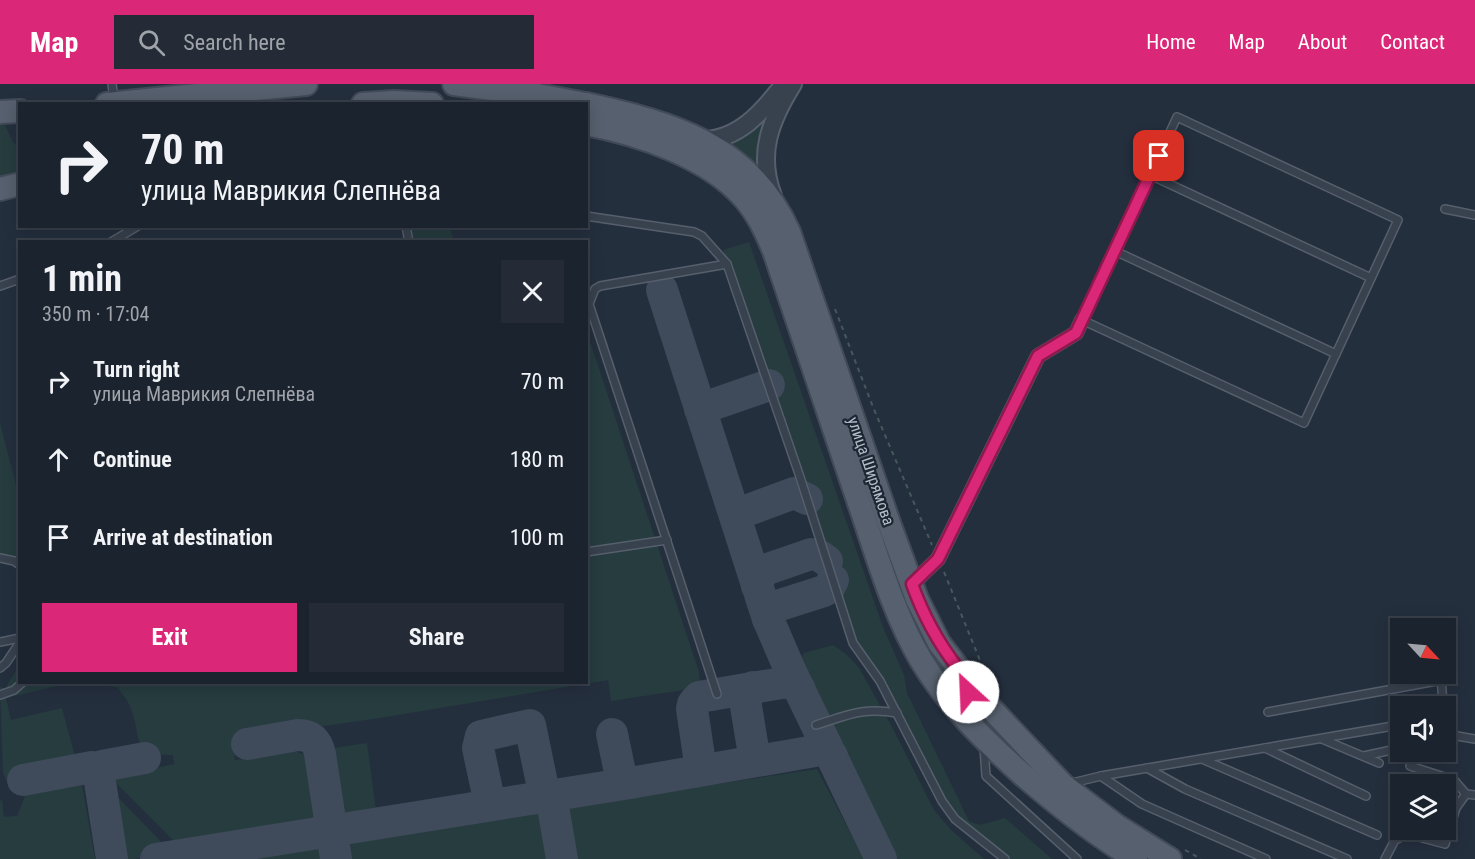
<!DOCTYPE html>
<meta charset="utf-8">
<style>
body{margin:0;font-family:"Roboto Condensed",sans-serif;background:#242b36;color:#f1f3f6;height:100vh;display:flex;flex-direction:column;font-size:22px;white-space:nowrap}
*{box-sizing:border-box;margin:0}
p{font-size:20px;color:#a0a4aa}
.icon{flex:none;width:33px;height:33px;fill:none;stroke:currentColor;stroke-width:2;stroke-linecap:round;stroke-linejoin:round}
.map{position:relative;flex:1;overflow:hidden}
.panel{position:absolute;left:18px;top:156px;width:570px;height:444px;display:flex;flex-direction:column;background:#1b232e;border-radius:0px;box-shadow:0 3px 15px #0003,0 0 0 2px #39404a}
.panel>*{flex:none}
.hud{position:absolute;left:18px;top:18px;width:570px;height:126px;border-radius:0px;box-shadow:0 3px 15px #0003,0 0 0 2px #39404a;background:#1b232e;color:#f1f3f6;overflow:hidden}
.needle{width:39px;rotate:116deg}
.tools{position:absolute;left:1390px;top:534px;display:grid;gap:12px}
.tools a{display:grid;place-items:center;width:66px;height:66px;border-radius:0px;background:#1b232e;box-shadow:0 3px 15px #0003,0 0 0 2px #39404a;font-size:30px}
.pin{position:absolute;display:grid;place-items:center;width:51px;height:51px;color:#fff;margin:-26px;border-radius:12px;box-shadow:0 3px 9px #0006}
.me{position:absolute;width:66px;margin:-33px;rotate:335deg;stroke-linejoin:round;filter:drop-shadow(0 0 4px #0008)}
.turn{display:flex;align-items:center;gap:21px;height:126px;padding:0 24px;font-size:27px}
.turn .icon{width:78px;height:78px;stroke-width:2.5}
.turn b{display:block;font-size:42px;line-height:51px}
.round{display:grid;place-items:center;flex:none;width:63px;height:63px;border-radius:0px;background:#242b36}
.summary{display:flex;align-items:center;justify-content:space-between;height:102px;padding:0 24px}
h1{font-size:36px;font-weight:700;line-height:45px}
.primary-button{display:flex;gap:12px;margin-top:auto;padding:12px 24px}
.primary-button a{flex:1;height:69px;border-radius:0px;background:#db2777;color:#fff;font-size:24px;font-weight:700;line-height:69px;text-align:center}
.primary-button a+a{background:#242b36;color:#f1f3f6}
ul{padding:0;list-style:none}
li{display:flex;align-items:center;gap:18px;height:78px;padding:0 24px}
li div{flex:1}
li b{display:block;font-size:22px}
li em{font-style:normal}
header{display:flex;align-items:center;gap:36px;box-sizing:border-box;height:84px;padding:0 30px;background:#db2777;color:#fff}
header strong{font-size:28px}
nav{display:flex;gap:33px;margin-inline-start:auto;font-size:21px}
.search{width:420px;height:54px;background:#242b36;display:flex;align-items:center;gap:15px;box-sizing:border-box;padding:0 21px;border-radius:0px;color:#a0a4aa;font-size:22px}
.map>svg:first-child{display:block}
</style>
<header>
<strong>Map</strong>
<div class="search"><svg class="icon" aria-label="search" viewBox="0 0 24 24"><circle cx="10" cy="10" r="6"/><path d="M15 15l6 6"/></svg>Search here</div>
<nav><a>Home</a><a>Map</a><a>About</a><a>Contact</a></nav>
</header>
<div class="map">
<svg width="1475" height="775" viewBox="0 0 1475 775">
<rect width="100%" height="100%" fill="#242f3e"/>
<g fill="#263c3f">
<path d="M765,34L757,84L726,59Z"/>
<path d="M0,37H3L13,58L19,64L20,90L0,95Z"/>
<path d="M411,143H450L454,157H414Z"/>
<path d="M749,158L883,543L904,591L907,609L969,737L980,741L1005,734L1052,775H1008L951,728L911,655L851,555L723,166Z"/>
<path d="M587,248L699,588L700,598L697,604L611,617L608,596L380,634L233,655L235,676L295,667L307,672L316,736L311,745L184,767L111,694L174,680L173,671C129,671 143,654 130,622C127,615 121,609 117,603L79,599L586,598Z"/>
<path d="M0,339L19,412V478L11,473L0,471Z"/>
<path d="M833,561L846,570L859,584L892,643L934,726L951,746L984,775H896L798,579L804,569Z"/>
<path d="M19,581L20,598L57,599V602L6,614L11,636L62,624L76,676L7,697L3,689L0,603L5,605Z"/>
<path d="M367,659L377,734L341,742L333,737L322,672L328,665Z"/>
<path d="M817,685L864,775H567L557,724Z"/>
<path d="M103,698L171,768L135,775H116L114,773Z"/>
<path d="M82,701L95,775H0V717L2,716L4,733L17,732L26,710Z"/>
<path d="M544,725L555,775H338L337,769L344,757Z"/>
<path d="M312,762L322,767L323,775H239Z"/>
</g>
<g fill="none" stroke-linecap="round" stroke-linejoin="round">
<g stroke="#3f4a5a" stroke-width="32">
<path d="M662,206L768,535L790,586L881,775"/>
<path d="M700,325L769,301"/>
<path d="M735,431L794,409L807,415"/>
<path d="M757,502L760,492L765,486L811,470L820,472L827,477"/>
<path d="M768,535L771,528L777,522L824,507L829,504L833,496"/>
<path d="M612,650L621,693L625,697L630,699"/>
<path d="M247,660L298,651C312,651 317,657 320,670L336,775"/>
<path d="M749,678L754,671L745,616L753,603"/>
<path d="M98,685L102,682L145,674"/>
<path d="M692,688L700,679L692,625L693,620L699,613L788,598L799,604"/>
<path d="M23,696L92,683L98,685L112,775"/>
<path d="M551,711L562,775"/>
<path d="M480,722L488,716V711L478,664L481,652L530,641L543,704L540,711L533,714"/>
<path d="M156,775L630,699L815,667L822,666L832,672"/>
</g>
<defs>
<g id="service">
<path d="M112,0L114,16"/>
<path d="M1177,33L1398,136L1304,339L1082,236Z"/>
<path d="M1150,91L1371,194"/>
<path d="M1445,125L1475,131"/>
<path d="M586,132L694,148L702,152L727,180L800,393L853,559L880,597L942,717L955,735L1005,775"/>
<path d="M406,142L409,158"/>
<path d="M111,158L138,142"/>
<path d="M1115,167L1336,270"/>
<path d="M0,202L20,195"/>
<path d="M586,468L667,456"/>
<path d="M0,474L14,477L20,481"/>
<path d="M0,558L20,554"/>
<path d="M0,584L6,579L20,558"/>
<path d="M1441,590L1443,622"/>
<path d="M717,610L589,220L595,205L600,202L727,180"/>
<path d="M0,611L14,606L23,598"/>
<path d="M1268,628L1442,596"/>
<path d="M816,641C848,631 863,623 897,629"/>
<path d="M1446,643L1457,652L1475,655"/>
<path d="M1322,655L1379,679"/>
<path d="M984,663L986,692L1077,775"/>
<path d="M1265,664L1366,712"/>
<path d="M1364,672L1396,665"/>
<path d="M1202,675L1377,751"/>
<path d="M1410,682L1454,696L1466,710L1475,711"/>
<path d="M1147,684L1185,705L1347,775"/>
<path d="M1101,692L1142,720L1266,775"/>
<path d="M1068,700L1101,692L1399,641"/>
<path d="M1394,705L1401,708"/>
<path d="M1446,721L1456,724"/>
<path d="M1385,775L1395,756L1408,750L1445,760L1456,724L1466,710"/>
</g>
<path id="minor" d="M912,500L938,475L1038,272L1076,249L1082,236"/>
<g id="tertiary">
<path d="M701,56C738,57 763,27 783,1"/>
<path d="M773,112C757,70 770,37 793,0"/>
</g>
<g id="primary">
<path d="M454,0L538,11L585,20"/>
<path d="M107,20L306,0"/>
<path d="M363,20L394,18L432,20"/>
<path d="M586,20C673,39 750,61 789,148L889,439L917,515L939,559L982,615L1063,701L1117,742L1170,775"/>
<path d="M0,28L20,27"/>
<path d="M586,40C639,50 708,73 744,114C758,130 766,148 774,167C802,250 830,333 858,416C876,468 893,529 921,576C949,622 984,656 1023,691C1059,722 1095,751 1136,775"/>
<path d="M0,105L20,100"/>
</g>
</defs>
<use href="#service" stroke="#565f6c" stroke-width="10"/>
<use href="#minor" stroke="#565f6c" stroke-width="16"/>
<use href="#tertiary" stroke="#565f6c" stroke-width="20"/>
<use href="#primary" stroke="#414a57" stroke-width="26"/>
<g stroke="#44595c" stroke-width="2" stroke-dasharray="4.5 4.5" stroke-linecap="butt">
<path d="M835,225L873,323L932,461"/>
<path d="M944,488L986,591"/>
<path d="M1185,766L1201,775"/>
</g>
<use href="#service" stroke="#38414e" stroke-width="7"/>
<use href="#minor" stroke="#38414e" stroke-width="14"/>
<use href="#tertiary" stroke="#38414e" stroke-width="16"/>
<use href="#primary" stroke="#56606e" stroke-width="22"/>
</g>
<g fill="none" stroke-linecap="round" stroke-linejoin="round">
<defs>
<path id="route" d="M968,608C969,598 963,591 957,583C937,557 923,531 912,500L938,475L1038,272L1076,249L1159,72"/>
</defs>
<use href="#route" stroke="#8e194d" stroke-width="15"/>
<use href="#route" stroke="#db2777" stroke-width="10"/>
</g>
<g text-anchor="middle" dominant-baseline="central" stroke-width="4.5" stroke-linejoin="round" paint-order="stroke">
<g font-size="16" fill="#b4bcc9" stroke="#1d2633">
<text transform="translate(871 387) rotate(71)">улица Ширямова</text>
</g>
</g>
</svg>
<div class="tools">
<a><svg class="needle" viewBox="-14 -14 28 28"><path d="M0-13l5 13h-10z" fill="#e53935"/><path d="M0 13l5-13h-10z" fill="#a0a4aa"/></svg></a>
<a><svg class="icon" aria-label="sound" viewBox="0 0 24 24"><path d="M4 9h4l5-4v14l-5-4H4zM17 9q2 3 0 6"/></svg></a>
<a><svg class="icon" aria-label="layers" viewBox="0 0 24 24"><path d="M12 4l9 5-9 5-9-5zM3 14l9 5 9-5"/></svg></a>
</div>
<div class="pin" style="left:1159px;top:72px;background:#d93025"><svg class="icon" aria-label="arrive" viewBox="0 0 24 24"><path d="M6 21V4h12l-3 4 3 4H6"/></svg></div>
<svg class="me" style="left:968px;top:608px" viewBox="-20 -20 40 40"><circle r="19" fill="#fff"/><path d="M0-13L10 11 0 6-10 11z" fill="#db2777"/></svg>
<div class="hud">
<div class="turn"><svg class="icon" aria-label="right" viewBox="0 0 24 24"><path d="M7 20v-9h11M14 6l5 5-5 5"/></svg><div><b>70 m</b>улица Маврикия Слепнёва</div></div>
</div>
<section class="panel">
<div class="summary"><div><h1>1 min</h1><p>350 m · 17:04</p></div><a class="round"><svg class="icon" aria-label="close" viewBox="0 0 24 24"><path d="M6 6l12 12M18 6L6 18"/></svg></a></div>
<ul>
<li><svg class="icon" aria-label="right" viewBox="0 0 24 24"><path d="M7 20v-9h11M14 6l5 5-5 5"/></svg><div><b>Turn right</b><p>улица Маврикия Слепнёва</p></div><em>70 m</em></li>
<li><svg class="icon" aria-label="ahead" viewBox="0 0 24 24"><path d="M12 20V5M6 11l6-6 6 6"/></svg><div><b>Continue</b></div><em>180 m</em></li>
<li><svg class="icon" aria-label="arrive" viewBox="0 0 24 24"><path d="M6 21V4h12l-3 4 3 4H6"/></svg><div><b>Arrive at destination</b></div><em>100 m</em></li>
</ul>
<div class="primary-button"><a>Exit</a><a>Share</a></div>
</section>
</div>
